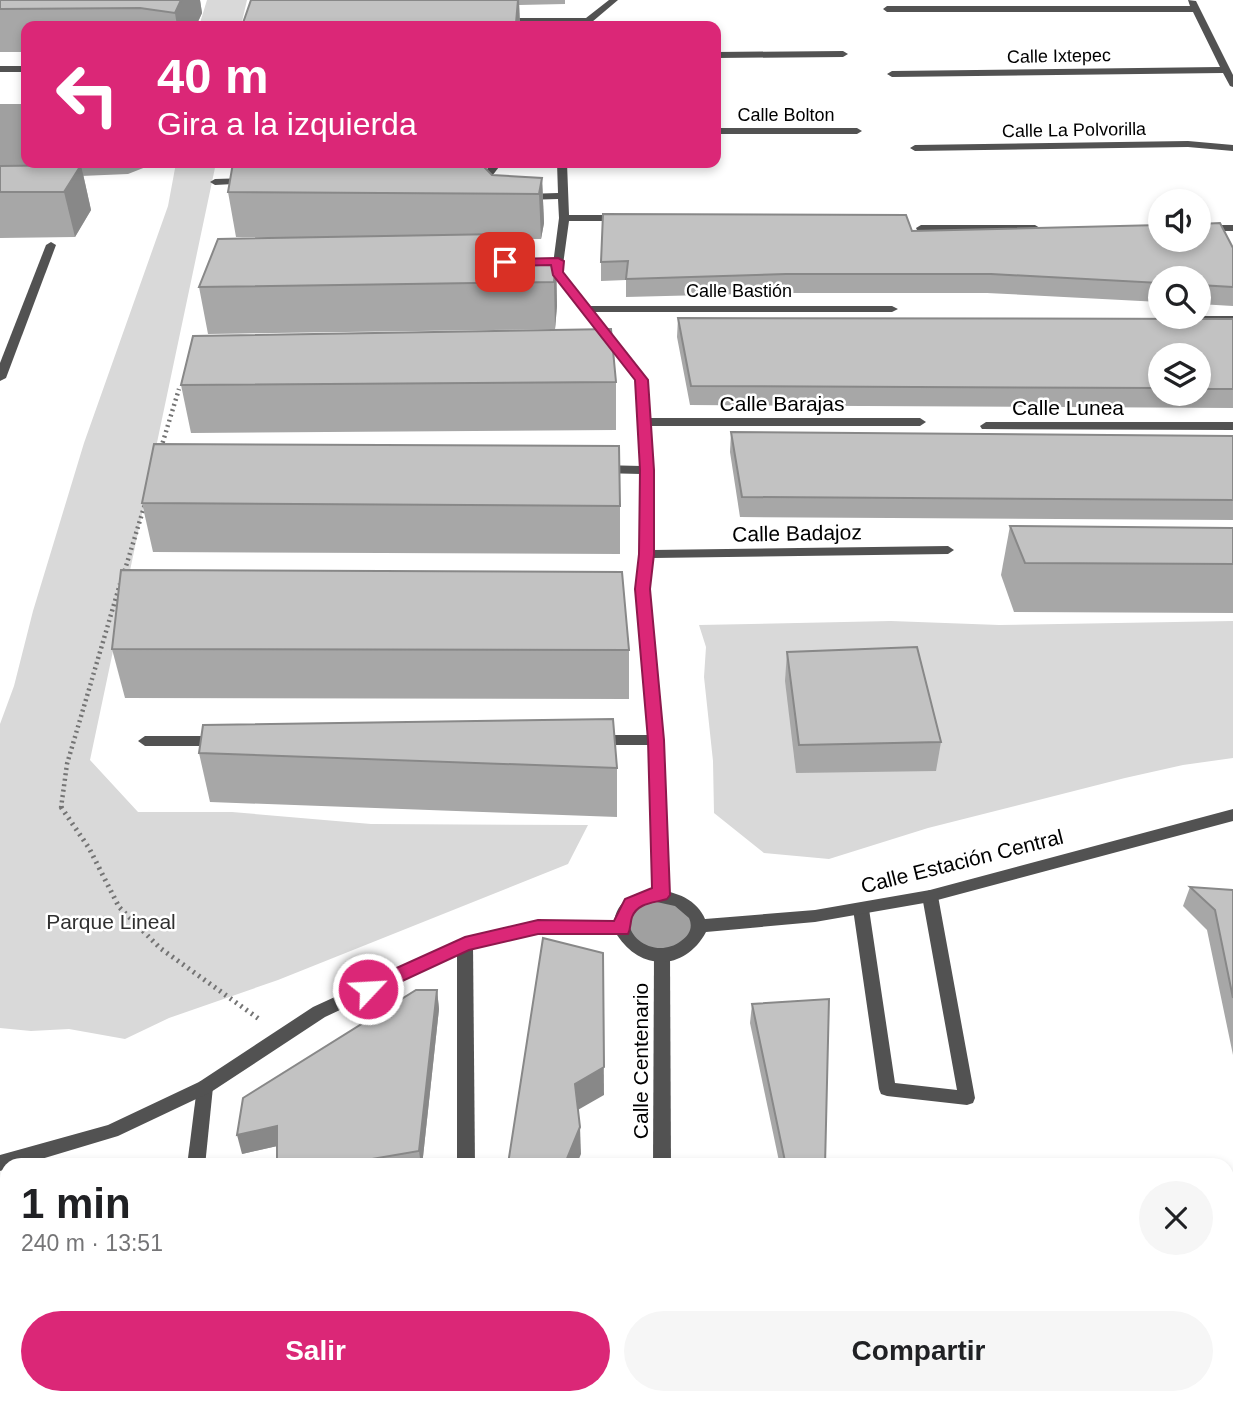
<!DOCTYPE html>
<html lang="es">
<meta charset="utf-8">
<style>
body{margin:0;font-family:Arial,sans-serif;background:#f6f6f6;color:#202124;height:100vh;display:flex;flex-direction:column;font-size:26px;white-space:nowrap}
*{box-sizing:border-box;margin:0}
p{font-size:23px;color:#757577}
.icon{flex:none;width:38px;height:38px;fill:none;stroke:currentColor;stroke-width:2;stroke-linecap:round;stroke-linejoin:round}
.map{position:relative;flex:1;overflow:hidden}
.details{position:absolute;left:0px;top:1158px;width:1234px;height:247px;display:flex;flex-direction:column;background:#fff;border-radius:21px 21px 0 0;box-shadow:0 4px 10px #0003}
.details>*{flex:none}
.hud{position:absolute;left:21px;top:21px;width:700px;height:147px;border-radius:14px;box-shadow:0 4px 10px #0003;background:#db2777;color:#fff;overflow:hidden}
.controls{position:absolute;left:1148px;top:189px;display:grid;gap:14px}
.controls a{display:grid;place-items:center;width:63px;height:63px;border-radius:50%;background:#fff;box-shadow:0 4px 10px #0003;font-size:35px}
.pin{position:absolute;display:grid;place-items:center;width:60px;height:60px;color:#fff;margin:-30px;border-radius:14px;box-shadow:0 4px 10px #0006}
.me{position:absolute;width:77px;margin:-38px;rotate:65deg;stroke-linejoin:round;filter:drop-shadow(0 0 5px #0008)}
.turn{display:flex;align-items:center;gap:24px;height:147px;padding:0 21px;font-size:32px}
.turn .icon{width:91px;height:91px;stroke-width:2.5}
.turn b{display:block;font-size:49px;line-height:60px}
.round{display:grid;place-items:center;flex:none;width:74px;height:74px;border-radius:37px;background:#f6f6f6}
.overview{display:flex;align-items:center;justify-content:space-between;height:119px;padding:0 21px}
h1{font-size:42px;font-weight:800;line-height:52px}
.button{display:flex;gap:14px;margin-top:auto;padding:14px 21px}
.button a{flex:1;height:80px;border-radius:42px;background:#db2777;color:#fff;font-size:28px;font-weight:800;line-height:80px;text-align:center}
.button a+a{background:#f6f6f6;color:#202124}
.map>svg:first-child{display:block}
</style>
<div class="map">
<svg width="1233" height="1405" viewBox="0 0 1233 1405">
<rect width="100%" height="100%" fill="#fff"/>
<g fill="#d9d9d9">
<path d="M207,0H247L241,26H199Z"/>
<path d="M176,163H216L90,760L138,812H232L371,824L588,825L568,864L278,980L169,1018L125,1039L69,1029L31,1031L0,1028V724L14,686L33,611L84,443L168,206Z"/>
<path d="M891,621L999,625L1233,621V758L1183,765L1125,778L928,828L829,859L764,853L714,813L713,761L704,677L706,647L699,625Z"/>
</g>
<g fill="#a0a0a0">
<path d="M26,97V163H156L128,174L57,177L0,167V104H21Z"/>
<path d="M640,899H678L698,929L668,955L629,942L624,915Z"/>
</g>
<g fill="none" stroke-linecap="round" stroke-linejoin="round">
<g stroke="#747474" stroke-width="4.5" stroke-dasharray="2 3.5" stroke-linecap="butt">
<path d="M161,448L179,389"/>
<path d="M123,576L145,504"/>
<path d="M61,808L67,764L120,584"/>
</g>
<path stroke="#747474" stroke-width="5" stroke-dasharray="2 4.5" stroke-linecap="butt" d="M61,807L89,848L119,907L160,948L259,1019"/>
<path fill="#525252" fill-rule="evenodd" d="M930,890L935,892L938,896L975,1098L973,1103L967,1105L887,1096L881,1094L879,1089L853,909L855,905L861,903L867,905L869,909L895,1083L957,1090L922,896L925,892Z"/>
<g fill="#525252" fill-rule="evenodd">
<path d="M609,0H618L592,22L590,26H582L583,24H500L496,21L500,18H586Z"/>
<path d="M1188,0L1196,1L1233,75V87L1230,86L1223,73L892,77L887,74L892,71L1220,67L1193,12H887L883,9L887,6H1190Z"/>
<path d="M716,52L843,51L848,54L843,57L716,58Z"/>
<rect x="0" y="66" width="26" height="6"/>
<path d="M716,128H857L862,131L857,134H716Z"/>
<path d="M1188,141L1233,145V151L1188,147L915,151L910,148L915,145Z"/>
<path d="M492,163H502L489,180H481L480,178Z"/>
<path d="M557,163H567L569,215H619L624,218L619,221H569L562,272L589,306H892L898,309L892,312H594L648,380L650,418H920L926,422L920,426H650L653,550L948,546L954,550L948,554L653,558L650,589L663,740L669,895L666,899L661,901L656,899L653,895L649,745H598L591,740L598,735H648L636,589L641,554V474L600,473L594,469L600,465L641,466L636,380L552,272L559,218L558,199L525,200L520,197L525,194L558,193Z"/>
<path d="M248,178L252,179V183L215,185L210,182L215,179Z"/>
<path d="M921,225H1035L1040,228L1035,231L917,230L916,228Z"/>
<rect x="1199" y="225" width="34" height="6"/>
<path d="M51,242L56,245L6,378L0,381V363L46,245Z"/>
<path d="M1204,316H1233V322L1200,321L1198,319Z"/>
<path d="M986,422H1233V430L982,429L980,426Z"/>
<path d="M145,736H218L225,741L218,746H145L138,741Z"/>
<path d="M465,938L471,940L473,944L475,1166H457V944L459,940Z"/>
<path d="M662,950L668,951L670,956L671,1166H653L654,956L656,951Z"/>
<path d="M205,1080L211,1082L213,1087L205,1166H187L197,1087L199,1082Z"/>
<path d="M1227,1361L1233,1362V1380L1227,1379Z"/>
<rect x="457" y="1398" width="20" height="7"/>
<path d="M817,1398H837L838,1405H818Z"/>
</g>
<path fill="#525252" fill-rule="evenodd" d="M1233,809V821L930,902L815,922L706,932C685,971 641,972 617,935L538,933L468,950L325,1017L211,1092L118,1136L18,1166H7V1169L0,1171V1155L108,1125L199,1082L313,1007L459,940L538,921L614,923C618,879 690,882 705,919L815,910L930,890ZM652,901L675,906L689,918C693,927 690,935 681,941C652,963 613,928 637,909C641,906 647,904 652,901Z"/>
</g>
<g fill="#a7a7a7" fill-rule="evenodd">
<path d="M0,0H200L202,13L196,26H26V52H0Z"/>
<path d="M251,0H565V4L519,5L520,26H243V23Z"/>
<path d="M81,165L91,210L75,237L0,238V166Z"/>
<path d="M484,167L492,175L542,178L544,223L541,239H503L512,261L556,260L557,306L555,329L208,334L199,287L299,238L236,237L228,192Z"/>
<path d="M912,231L1233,248V306L1199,304V278H1160V302L987,293H784L626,297V280L601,281V262Z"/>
<path d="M678,318L1233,319V408L690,405L677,337ZM1160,355H1199V394H1160Z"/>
<path d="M616,382V430L191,433L181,385Z"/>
<path d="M731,432L1233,436V520L740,517L730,452Z"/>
<path d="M142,503L620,506V554L153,552Z"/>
<path d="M1010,526L1233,528V613L1014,612L1001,575Z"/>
<path d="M112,649L629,650V699L125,698Z"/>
<path d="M787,652L941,742L936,771L796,773L785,681Z"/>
<path d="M199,753L617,768V817L210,802Z"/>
<path d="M1190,887L1233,890V1055L1207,930L1183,906Z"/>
<path d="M437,990L439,1009L422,1166H277V1146L242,1154Z"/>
<path d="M752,1004L825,1166H780L750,1023Z"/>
<rect x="1227" y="1233" width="6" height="74"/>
</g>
<g fill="#888">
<path d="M181,0H200L202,13L196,26H177L175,13Z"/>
<path d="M518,0H519L520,26H516Z"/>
<path d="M81,165L91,210L75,237L64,192Z"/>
<path d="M542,178L544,223L541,239L539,194Z"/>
<path d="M556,260L557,306L555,329L554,282Z"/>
<path d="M603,953L604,1095L576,1111L575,1084Z"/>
<path d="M437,990L439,1009L422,1166H421L419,1151Z"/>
<path d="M277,1126L282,1145L242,1154L237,1135Z"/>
<path d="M580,1127L581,1154L576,1166H564Z"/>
<path d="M72,1398H83L82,1405H71Z"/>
</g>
<g fill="#c2c2c2" stroke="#888" stroke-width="2">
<path d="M0,0H181L175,13L140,8L0,9Z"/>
<path d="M251,0H518L516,23H243Z"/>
<path d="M233,163H482L484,167L492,175L542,178L539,194L228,192Z"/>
<path d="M81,165L64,192H0V166Z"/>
<path d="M603,214L906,215L912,231L1160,225V240H1199V224L1220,223L1233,248V287L1199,285V278H1160V283L991,274H786L626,279L628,261L601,262Z"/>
<path d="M501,234L512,261L556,260L554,282L199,287L218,239Z"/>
<path d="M678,318L1233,319V389H1199V355H1160V388L691,386Z"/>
<path d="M611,329L616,382L181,385L193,336Z"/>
<path d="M731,432L1233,436V500L742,497Z"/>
<path d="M154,444L619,446L620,506L142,503Z"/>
<path d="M1010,526L1233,528V564L1025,563Z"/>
<path d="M121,570L622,572L629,650L112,649Z"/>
<path d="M917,647L941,742L799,745L787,652Z"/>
<path d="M613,719L617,768L199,753L203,725Z"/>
<path d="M1190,887L1233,890V998L1215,910Z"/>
<path d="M543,938L603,953L604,1067L575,1084L580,1127L564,1166L508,1164Z"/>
<path d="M416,990H437L419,1151L331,1166H277V1126L237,1135L243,1098Z"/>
<path d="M829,999L825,1166H786L752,1004Z"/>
<path d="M7,1199V1398H72L71,1405H0V1201Z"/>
<path d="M1227,1233H1233V1289L1227,1288Z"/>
</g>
<path fill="#db2777" stroke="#8e194d" stroke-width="2" d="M558,258L564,261L563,272L648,380L654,470V554L650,589L664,740L670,895L667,899C655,903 638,902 632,917C630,923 631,928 628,934H538L469,950L368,997L361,995L358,989L361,984L465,937L538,920L614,921L625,899L652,888L648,740L635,589L639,554L640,470L635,380L553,275L551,265L505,266L499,262L505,259Z"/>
<g text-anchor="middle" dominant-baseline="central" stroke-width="5" stroke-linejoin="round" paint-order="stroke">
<g font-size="18" fill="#000" stroke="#fff">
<text transform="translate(1059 56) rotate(-1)">Calle Ixtepec</text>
<text x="786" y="115">Calle Bolton</text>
<text transform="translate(1074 130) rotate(-1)">Calle La Polvorilla</text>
<text x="739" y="291">Calle Bastión</text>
</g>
<g font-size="21" fill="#000" stroke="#fff">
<text x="782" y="403">Calle Barajas</text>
<text x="1068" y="407">Calle Lunea</text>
<text transform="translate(797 533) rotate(-1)">Calle Badajoz</text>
<text transform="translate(962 861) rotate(-14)">Calle Estación Central</text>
<text transform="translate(640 1061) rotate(-90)">Calle Centenario</text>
</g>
<g font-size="21" fill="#303030" stroke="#fff">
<text x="111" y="921">Parque Lineal</text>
</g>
</g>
</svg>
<div class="controls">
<a><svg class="icon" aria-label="sound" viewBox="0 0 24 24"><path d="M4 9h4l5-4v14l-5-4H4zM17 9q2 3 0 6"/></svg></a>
<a><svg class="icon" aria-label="search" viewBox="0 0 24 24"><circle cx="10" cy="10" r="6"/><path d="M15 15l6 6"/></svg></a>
<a><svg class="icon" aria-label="layers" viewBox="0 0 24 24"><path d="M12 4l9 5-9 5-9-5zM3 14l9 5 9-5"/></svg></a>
</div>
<div class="pin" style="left:505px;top:262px;background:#d93025"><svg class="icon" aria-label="arrive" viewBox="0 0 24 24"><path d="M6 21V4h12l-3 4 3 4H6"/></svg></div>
<svg class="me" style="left:368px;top:989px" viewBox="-20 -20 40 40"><circle r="17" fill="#db2777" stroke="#fff" stroke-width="3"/><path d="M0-11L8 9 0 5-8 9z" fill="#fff"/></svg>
<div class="hud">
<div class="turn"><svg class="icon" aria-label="left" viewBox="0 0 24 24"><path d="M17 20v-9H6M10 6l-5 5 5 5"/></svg><div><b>40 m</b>Gira a la izquierda</div></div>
</div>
<section class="details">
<div class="overview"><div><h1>1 min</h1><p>240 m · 13:51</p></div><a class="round"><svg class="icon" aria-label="close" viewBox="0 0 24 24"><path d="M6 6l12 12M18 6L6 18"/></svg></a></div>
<div class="button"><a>Salir</a><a>Compartir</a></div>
</section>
</div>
